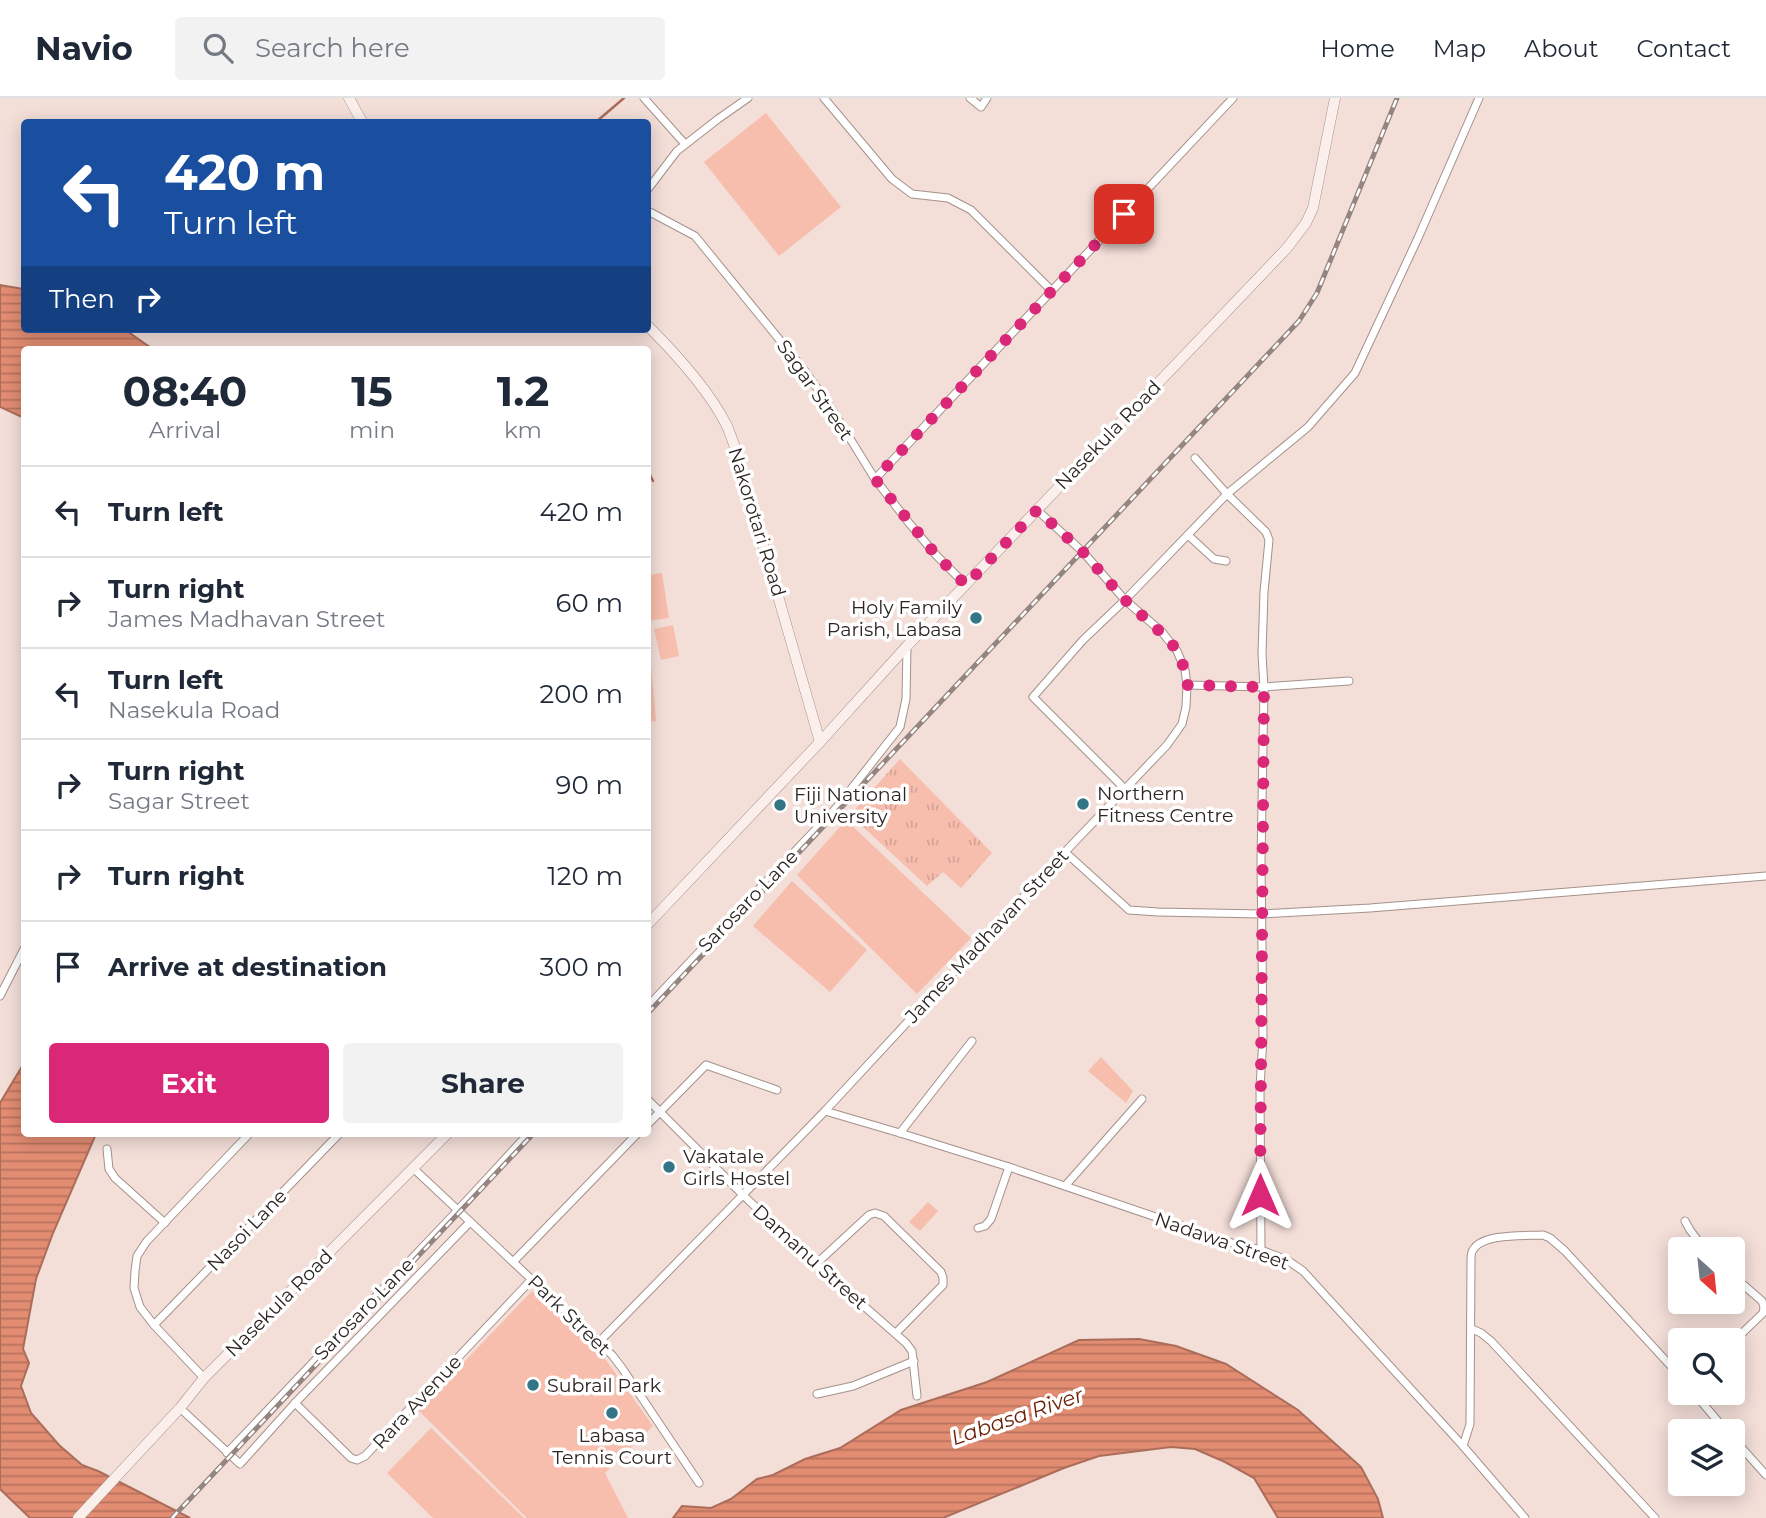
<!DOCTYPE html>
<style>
body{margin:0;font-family:Montserrat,sans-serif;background:#f2f2f3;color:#1f2937;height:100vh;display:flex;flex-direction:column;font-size:26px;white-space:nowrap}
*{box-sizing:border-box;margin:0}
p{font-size:23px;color:#747a83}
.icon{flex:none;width:38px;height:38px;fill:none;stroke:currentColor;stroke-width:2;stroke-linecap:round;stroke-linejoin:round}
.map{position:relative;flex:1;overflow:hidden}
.details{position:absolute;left:21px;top:248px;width:630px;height:791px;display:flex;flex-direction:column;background:#fff;border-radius:7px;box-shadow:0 4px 18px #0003}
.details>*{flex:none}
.top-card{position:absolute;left:21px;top:21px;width:630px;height:214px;border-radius:7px;box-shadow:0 4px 18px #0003;background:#1a4fa0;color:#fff;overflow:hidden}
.needle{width:46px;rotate:153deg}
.controls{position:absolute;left:1668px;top:1139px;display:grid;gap:14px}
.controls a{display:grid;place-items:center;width:77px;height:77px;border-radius:7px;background:#fff;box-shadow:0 4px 18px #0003;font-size:35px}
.pin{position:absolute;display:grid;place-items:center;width:60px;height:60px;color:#fff;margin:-30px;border-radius:14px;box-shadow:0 4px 10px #0006}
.me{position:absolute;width:77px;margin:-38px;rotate:0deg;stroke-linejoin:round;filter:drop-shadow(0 0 5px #0008)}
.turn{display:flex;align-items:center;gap:24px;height:147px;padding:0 28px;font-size:32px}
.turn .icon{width:91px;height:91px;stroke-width:2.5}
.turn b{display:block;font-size:49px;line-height:60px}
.then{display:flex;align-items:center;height:66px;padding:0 28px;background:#0003;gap:14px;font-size:26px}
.eta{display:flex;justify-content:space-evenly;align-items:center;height:119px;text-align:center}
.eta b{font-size:42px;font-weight:700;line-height:49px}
.cta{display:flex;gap:14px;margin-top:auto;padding:14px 28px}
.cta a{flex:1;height:80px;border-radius:7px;background:#db2777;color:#fff;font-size:28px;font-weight:700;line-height:80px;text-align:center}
.cta a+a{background:#f2f2f3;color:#1f2937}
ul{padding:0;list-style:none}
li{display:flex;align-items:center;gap:21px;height:91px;padding:0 28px;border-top:2px solid #e0e1e3}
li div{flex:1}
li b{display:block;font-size:26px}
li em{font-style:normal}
header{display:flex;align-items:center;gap:42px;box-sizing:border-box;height:98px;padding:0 35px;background:#fff;border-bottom:2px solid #e0e1e3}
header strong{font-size:33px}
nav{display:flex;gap:38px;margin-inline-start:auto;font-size:24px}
.search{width:490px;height:63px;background:#f2f2f3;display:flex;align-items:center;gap:18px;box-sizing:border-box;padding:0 24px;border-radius:7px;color:#747a83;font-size:26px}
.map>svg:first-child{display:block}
</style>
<header>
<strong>Navio</strong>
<div class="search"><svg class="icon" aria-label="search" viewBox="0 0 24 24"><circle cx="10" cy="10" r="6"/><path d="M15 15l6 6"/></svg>Search here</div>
<nav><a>Home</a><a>Map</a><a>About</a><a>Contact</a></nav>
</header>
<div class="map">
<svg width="1766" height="1420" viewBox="0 0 1766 1420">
<defs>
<pattern id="park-tufts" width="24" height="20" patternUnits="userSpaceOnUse" patternTransform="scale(1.75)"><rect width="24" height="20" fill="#f7bead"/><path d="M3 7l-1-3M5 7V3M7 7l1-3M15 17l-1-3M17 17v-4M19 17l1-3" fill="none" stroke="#d4a395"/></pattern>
<pattern id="water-rules" width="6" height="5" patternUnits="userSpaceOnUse" patternTransform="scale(1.75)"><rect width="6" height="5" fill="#e28c72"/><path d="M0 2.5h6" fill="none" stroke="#b7725d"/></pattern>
</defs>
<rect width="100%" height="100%" fill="#f3ded8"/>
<g fill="url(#park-tufts)">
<path d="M900,661L992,755L961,790L943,774L927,788L850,717Z"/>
<path d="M1101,959L1133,993L1126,1005L1088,973Z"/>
</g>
<g fill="#f7bead">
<path d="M766,15L841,109L779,158L704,64Z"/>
<path d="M662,475L669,520L648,523V477Z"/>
<path d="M673,527L679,558L661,562L654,531Z"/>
<path d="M648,533L656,623L648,624Z"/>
<path d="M846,722L971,840L917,896L797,777Z"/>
<path d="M792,783L867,852L830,894L753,828Z"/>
<path d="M928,1104L938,1113L920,1133L909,1124Z"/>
<path d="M532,1193L606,1262L653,1328L605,1375L628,1420H527L418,1312Z"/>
<path d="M431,1330L524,1420H525H433L387,1375Z"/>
</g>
<g fill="url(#water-rules)" stroke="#ab6d5a" stroke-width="2">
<path d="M0,187L24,191V231H124L154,252H24V320L0,309Z"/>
<path d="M24,965V1036H96L53,1135L36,1181L23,1251L29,1265L21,1288L31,1315L59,1347L82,1367L98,1373L190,1420H30L0,1391V1005Z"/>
<path d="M1139,1241L1176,1248L1226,1266L1298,1312L1361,1369L1378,1401L1383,1420H1278L1254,1380L1225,1364L1195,1351L1171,1349L1099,1358L1064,1370L943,1420H673L682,1408L711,1410L731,1401L757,1381L773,1377L805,1361L840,1350L901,1312L987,1284L1079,1242Z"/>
</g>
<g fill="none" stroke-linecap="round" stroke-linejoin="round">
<g stroke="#ab6d5a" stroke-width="2.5">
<path d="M596,24L624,0"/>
<path d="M648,373L653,383"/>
</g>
<defs>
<g id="street">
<path d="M644,0L685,46"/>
<path d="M824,0L892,81L912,96L948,100L971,112L1051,192"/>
<path d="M970,0L981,9L987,0"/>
<path d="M648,91L677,53L718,21L748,0"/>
<path d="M648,113L695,138L805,273L833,313L875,381L909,425L936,457L966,487"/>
<path d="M1195,360L1227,396L1266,434L1269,442L1264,494L1262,556L1264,589L1261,764L1263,940L1260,989L1261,1152"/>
<path d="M875,381L1233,0"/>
<path d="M1188,437L1214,461L1226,463"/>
<path d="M1187,587L1264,589L1349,583"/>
<path d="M1125,691L1033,599L1083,542L1125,502L1227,396L1308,329L1355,275L1418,140L1479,0"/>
<path d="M1065,754L1129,812L1158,814L1262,816L1370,810L1766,778"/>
<path d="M0,898L24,851"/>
<path d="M648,908L837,709L900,629L906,601L907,549"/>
<path d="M648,1002L744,1098L816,1166L906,1245L912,1253L917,1298"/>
<path d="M825,1013L900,1035L1009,1069L1238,1147L1261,1152L1287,1162L1303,1173L1463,1348L1525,1420"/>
<path d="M648,1026L706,967L777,992"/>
<path d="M900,1035L972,943"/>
<path d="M107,1051L109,1071L115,1080L165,1125"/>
<path d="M413,1070L612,1257L622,1270L699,1385"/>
<path d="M1065,1088L1142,1001"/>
<path d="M1685,1123L1690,1132L1705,1152"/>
<path d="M978,1130L985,1128L991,1121L1009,1069"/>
<path d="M513,1164L637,1036"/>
<path d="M816,1166L869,1117L875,1115L884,1118L941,1174L943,1180V1187L896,1235"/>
<path d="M1732,1177L1762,1203L1764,1209L1763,1215L1732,1245"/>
<path d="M154,1227L339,1036"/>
<path d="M1472,1231L1481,1235L1491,1243L1655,1420"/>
<path d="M598,1245L825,1013L1065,754L1167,647L1182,626L1186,609L1187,587L1185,572L1177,553L1162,534L1125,502L1083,454L1037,412"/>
<path d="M204,1280L154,1227L140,1209L134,1190L135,1173L137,1158L147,1143L249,1036"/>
<path d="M1694,1295L1727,1334"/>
<path d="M817,1296L853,1288L914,1263"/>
<path d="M295,1305L351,1360L357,1362L365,1358L532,1181"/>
<path d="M180,1310L240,1366L295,1305L470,1124"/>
<path d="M1732,1339L1766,1377"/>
<path d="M1463,1348L1470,1326L1471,1163C1471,1160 1471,1154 1473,1152C1482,1135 1526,1138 1543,1137L1550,1140L1565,1153L1680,1278"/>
<path d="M227,1355L458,1112L528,1036"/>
</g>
<g id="secondary">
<path d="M349,0L362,24"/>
<path d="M648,228C674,254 710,294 727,328C731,338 735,349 738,359L820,644"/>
<path d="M648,826L820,644L907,548L1037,412L1287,150L1306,125L1313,110L1335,0"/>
<path d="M78,1420L180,1310L204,1280L447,1036"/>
</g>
</defs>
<use href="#street" stroke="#a4918b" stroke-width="9"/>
<use href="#secondary" stroke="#a4918b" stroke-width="11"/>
<use href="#street" stroke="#fff" stroke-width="7"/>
<use href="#secondary" stroke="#fbefec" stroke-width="10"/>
<defs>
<g id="rail">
<path d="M648,915L1299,223L1317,195L1397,0"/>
<path d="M172,1420L533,1036"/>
</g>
</defs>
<use href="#rail" stroke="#948581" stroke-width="5"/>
<use href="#rail" stroke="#fff" stroke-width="2.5" stroke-dasharray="8" stroke-linecap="butt"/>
</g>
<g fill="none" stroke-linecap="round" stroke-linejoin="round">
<path stroke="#db2777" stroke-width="12" stroke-dasharray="0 21.6" d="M1124,116L875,381L936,457L966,487L1037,412L1083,454L1125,502L1169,542L1177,553L1185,572L1187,587L1264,589L1260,1097"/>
</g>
<g fill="#337587" stroke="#fff" stroke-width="2.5">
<circle cx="976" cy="520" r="7"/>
<circle cx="1083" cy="706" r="7"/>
<circle cx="780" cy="707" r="7"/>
<circle cx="669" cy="1069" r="7"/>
<circle cx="533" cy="1287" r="7"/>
<circle cx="612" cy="1315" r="7"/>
</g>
<g text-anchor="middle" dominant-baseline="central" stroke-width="7" stroke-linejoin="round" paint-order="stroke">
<g font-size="19" fill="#2c2522" stroke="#fff">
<text transform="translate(815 292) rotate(55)">Sagar Street</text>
<text transform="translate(1108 337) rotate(-46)">Nasekula Road</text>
<text transform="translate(757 424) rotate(73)">Nakorotari Road</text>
<text transform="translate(748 803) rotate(-46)">Sarosaro Lane</text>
<text transform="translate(987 838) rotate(-47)">James Madhavan Street</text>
<text transform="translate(247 1132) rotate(-46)">Nasoi Lane</text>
<text transform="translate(1222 1143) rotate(19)">Nadawa Street</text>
<text transform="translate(810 1159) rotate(42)">Damanu Street</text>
<text transform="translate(279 1205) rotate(-45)">Nasekula Road</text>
<text transform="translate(364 1211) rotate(-46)">Sarosaro Lane</text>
<text transform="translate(569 1217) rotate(44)">Park Street</text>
<text transform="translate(417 1304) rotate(-47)">Rara Avenue</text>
</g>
<g font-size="19" fill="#2c2522" stroke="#fff" text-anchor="start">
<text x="962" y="509" text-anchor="end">Holy Family<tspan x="962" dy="22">Parish, Labasa</tspan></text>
<text x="1097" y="695">Northern<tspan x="1097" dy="22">Fitness Centre</tspan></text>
<text x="794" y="696">Fiji National<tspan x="794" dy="22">University</tspan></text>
<text x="683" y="1058">Vakatale<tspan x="683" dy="22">Girls Hostel</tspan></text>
<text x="547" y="1287">Subrail Park</text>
<text x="612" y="1337" text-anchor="middle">Labasa<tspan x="612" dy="22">Tennis Court</tspan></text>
</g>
<g font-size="21" font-style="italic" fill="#6c1f05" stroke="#fff">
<text transform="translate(1017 1318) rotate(-19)">Labasa River</text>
</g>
</g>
</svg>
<div class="controls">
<a><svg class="needle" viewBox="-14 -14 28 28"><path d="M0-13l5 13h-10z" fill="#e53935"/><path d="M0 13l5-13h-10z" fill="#747a83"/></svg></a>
<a><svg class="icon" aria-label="search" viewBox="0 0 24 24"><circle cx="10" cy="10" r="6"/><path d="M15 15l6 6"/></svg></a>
<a><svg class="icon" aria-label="layers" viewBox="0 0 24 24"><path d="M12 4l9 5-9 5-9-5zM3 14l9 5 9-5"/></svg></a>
</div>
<div class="pin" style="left:1124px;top:116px;background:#d93025"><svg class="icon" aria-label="arrive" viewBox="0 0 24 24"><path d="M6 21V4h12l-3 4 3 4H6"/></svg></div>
<svg class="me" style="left:1260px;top:1097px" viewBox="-20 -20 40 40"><path d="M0-17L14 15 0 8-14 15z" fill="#db2777" stroke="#fff" stroke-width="4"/></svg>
<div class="top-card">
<div class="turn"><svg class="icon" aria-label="left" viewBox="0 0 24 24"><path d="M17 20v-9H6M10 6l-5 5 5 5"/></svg><div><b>420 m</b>Turn left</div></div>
<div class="then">Then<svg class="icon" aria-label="right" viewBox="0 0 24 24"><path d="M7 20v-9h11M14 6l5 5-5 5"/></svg></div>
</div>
<section class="details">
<div class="eta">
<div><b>08:40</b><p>Arrival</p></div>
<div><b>15</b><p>min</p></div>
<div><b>1.2</b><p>km</p></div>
</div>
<ul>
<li><svg class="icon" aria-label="left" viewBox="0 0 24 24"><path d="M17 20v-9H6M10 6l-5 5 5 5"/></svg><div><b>Turn left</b></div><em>420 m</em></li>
<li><svg class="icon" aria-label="right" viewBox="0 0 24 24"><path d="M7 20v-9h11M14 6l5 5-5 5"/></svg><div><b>Turn right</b><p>James Madhavan Street</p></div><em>60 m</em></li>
<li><svg class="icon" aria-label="left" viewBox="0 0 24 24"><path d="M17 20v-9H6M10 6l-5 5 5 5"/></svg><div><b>Turn left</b><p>Nasekula Road</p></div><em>200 m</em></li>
<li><svg class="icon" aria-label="right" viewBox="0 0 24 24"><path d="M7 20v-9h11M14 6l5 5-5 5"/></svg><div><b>Turn right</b><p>Sagar Street</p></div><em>90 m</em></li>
<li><svg class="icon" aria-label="right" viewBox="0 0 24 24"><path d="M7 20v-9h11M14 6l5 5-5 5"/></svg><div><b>Turn right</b></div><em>120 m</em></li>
<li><svg class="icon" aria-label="arrive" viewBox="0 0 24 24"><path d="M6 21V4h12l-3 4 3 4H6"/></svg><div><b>Arrive at destination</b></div><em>300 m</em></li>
</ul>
<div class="cta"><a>Exit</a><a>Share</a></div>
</section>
</div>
